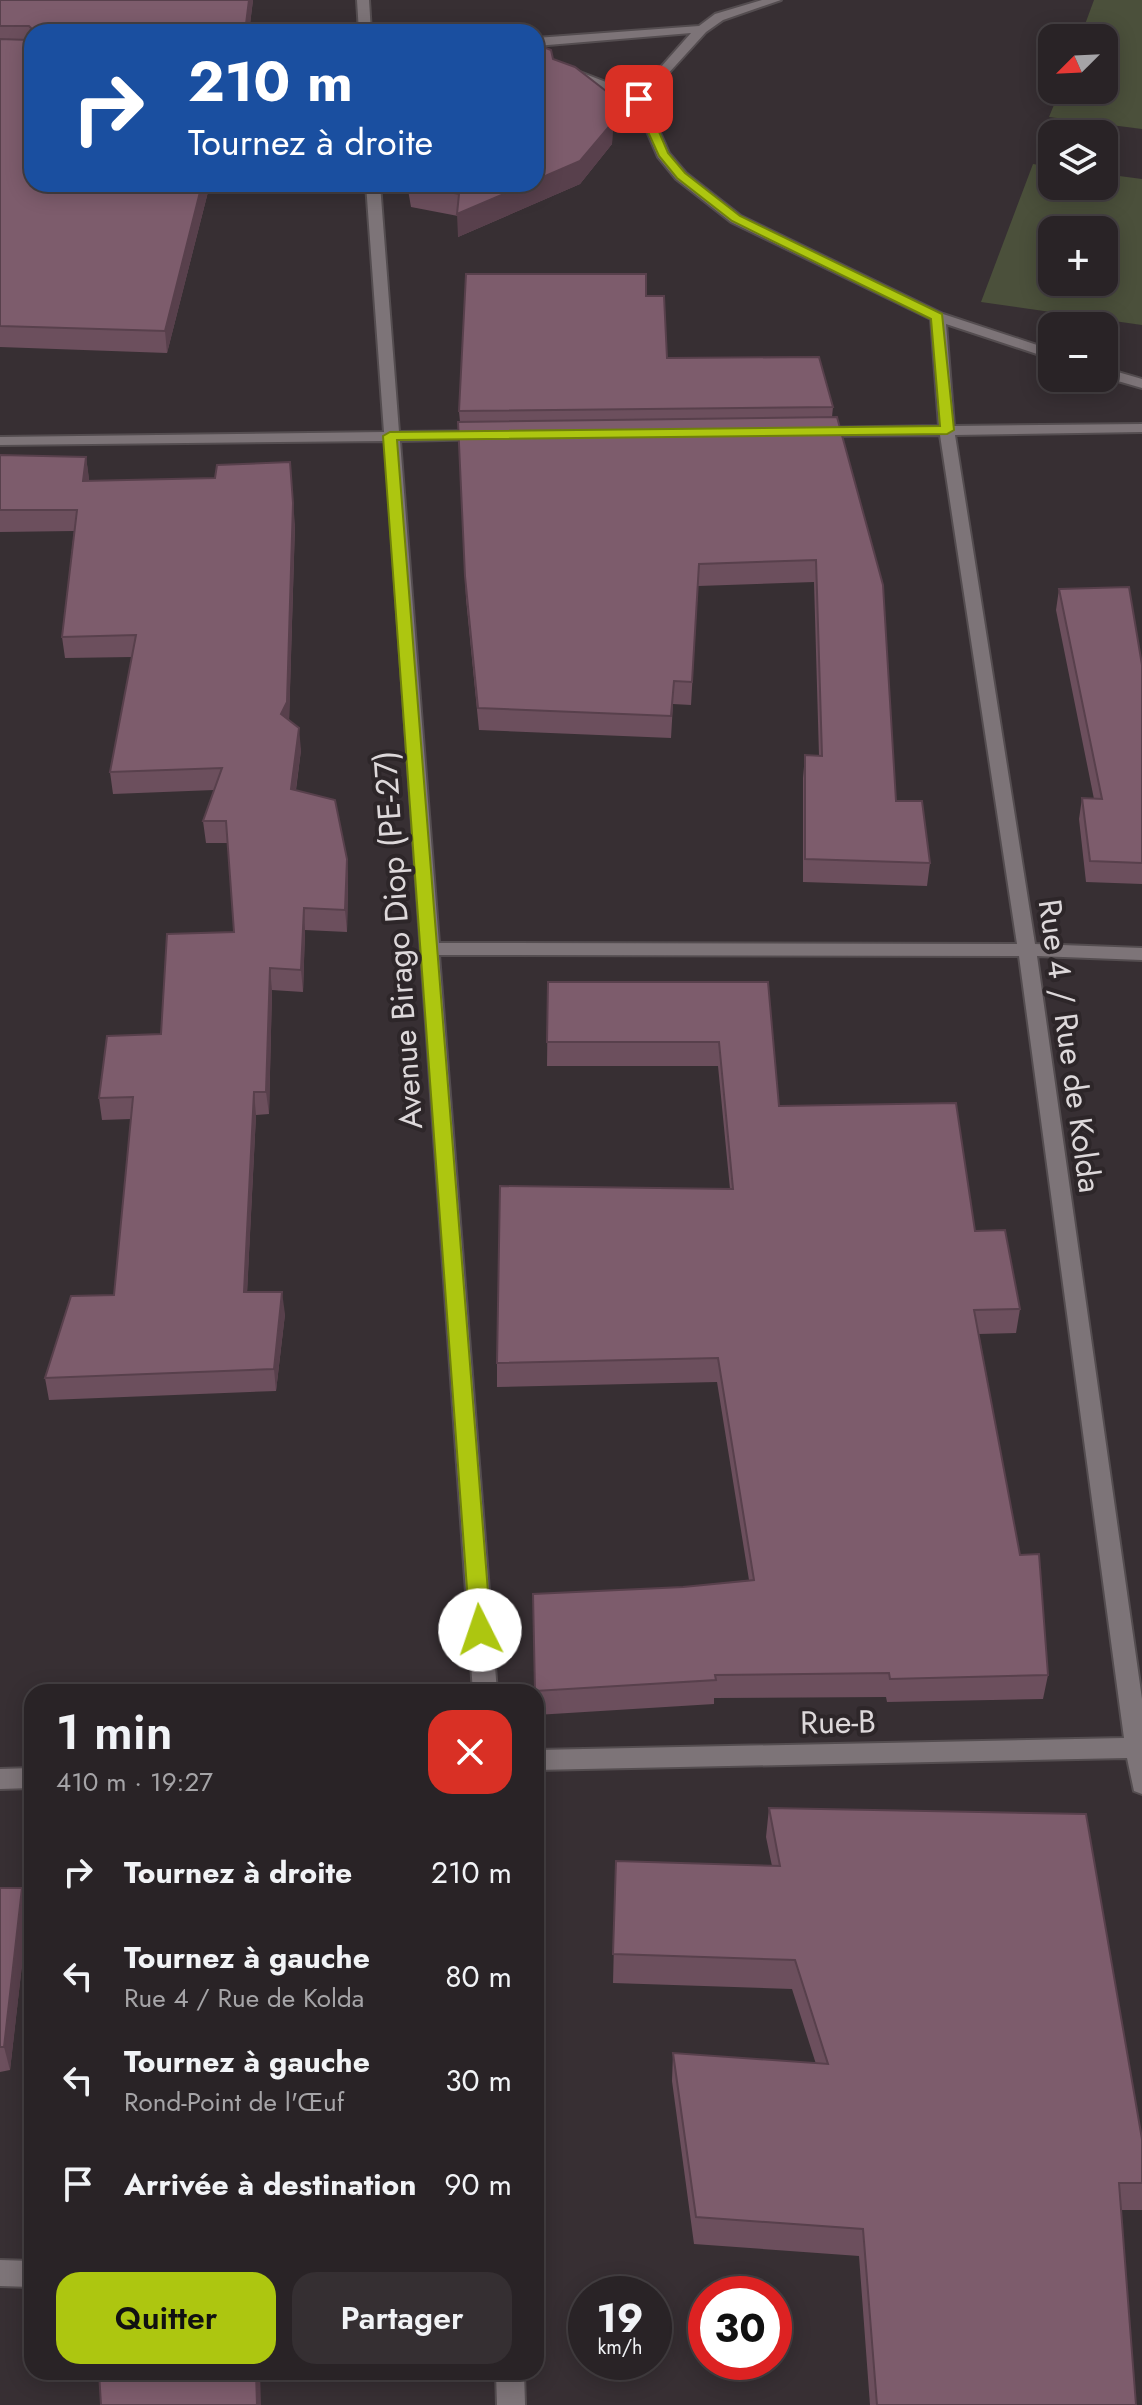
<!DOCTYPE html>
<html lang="fr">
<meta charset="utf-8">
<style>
body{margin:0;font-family:Jost,sans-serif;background:#352f32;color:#f1f3f6;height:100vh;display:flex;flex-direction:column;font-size:30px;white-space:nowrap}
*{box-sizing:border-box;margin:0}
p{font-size:26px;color:#a5a4a7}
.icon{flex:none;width:44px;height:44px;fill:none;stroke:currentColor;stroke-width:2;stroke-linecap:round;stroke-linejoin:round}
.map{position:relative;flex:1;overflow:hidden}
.panel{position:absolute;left:24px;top:1684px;width:520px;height:696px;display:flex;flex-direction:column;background:#292326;border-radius:24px;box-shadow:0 4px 20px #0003,0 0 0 2px #454043}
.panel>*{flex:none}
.banner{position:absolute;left:24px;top:24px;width:520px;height:168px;border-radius:24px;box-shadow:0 4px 20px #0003,0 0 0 2px #454043;background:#1a4fa0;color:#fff;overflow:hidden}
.needle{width:52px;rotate:246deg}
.fabs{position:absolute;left:1038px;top:24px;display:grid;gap:16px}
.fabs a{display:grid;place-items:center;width:80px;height:80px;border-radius:16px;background:#292326;box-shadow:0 4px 20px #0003,0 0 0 2px #454043;font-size:40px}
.speed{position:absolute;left:568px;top:2276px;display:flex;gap:16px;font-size:40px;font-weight:700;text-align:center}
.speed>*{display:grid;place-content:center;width:104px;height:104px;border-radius:50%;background:#292326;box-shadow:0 4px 20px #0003,0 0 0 2px #454043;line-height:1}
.speed small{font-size:20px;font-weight:400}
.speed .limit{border:12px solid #d22;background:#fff;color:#111}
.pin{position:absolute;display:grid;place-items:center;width:68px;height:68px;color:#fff;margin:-34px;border-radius:16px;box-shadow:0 4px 12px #0006}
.me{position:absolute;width:88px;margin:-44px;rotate:356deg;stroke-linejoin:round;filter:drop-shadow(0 0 6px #0008)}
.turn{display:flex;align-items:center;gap:28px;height:168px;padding:0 32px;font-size:36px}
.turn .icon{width:104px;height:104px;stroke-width:2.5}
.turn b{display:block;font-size:56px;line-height:68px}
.round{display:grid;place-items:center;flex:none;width:84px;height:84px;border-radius:24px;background:#352f32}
.head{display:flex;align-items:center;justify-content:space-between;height:136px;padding:0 32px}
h1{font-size:48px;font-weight:600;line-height:60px}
.action{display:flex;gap:16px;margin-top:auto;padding:16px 32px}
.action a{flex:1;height:92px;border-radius:24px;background:#adc610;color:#111;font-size:32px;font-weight:600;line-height:92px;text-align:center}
.action a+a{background:#352f32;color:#f1f3f6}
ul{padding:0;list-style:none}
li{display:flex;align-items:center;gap:24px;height:104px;padding:0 32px}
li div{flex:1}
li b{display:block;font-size:30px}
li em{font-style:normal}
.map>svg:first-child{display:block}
</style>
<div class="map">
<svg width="1142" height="2405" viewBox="0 0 1142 2405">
<rect width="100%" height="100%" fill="#372f33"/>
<g fill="#4b503b" fill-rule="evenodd">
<path d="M1094,0H1142V129L1049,117L1060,90H1104V38H1080Z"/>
<path d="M1033,164L1052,167V186H1104V174L1142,179V325L981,302ZM1052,230H1104V282H1052Z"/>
</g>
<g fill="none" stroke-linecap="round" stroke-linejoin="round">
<defs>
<g id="minor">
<path d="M357,0H369L371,32H359Z"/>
<path d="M762,0H781L723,20L706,32L645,99L669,153L686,173L741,216L943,314L1052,350V359L946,324L954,426L1142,424V432L955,435L1035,944L1142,948V960L1037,956L1142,1699V1794L1134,1791L1127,1758L536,1770V1750L1124,1738L1019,956L439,955L497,1692H473L385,441L0,445V437L384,432L366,184H380L399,432L486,431L493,435L486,439L400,441L439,943L1017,944L940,435L814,436L807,432L814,428L939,426L931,319L731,222L676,179L658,157L634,101L536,63V55L637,94L691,33L536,46V38L699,26L715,14Z"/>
<path d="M1104,368L1142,379V388L1104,377Z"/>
<path d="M32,1768V1788L0,1789V1769Z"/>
<path d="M0,2260L32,2261V2287L0,2286Z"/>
<path d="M496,2372H524L525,2405H497Z"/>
</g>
</defs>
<use href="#minor" stroke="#544d50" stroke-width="4"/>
<use href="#minor" fill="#7d7478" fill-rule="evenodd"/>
</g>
<g fill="#6c4f5d">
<path d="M0,0H253L249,32H32L210,184L167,353L0,347Z"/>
<path d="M553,59L613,122L612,144L580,184L458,237V216L411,207L407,184H536Z"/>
<path d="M646,296L667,358L833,407L832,417L896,801L930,863L927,886L803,882V778L805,755L819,756L814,582L698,586L691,705L673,704L671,738L479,730L466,599L458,422H460L459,411Z"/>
<path d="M0,455L86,457L89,481L295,524L289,720L301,750L296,790L347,859L348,881L347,932L305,930L303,992L272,990L269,1114L256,1115L247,1292L285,1314L276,1391L49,1400L45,1378L114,1295L131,1119L102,1120L99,1098L161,1034L234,932L228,843H206L203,821L214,790L113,794L110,772L132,657L65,658L62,637L74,531L0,532Z"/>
<path d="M1059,589L1142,665V884L1086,882L1079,819L1082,798L1094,799L1056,610Z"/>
<path d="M548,982H768L779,1106L975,1231L1020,1309L1016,1333L979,1334L1020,1555L1048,1675L1043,1699L887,1702L886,1697L714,1698V1704L536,1715L533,1594L683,1587L749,1580L717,1382L497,1387V1363L730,1189L718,1066H547Z"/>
<path d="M769,1808L1142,2139V2210H1121L1136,2405H870L859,2256L694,2244L672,2081L673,2053L816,2064L792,1989L613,1983L616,1861L772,1866L766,1837Z"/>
<path d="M0,1888H22L28,1912L10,2070L0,2072Z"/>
</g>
<g fill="#58404c">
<path d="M249,0H253L249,32H245Z"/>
<path d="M613,122L612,144L580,184L458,237L457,214L527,184H536V180Z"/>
<path d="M202,184H210L167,353L165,331Z"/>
<path d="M86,457L89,478L85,502L83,481Z"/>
<path d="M293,503L295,524L289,724L281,714Z"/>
<path d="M299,728L301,750L293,810L291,789Z"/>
<path d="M347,859L348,881L347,932L345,910Z"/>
<path d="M304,908L305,930L303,992L301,970Z"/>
<path d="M270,968L272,990L269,1114L266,1092Z"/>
<path d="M254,1092L256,1115L246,1315L244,1292Z"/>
<path d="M282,1292L285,1314L276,1391L274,1369Z"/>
<path d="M22,1888L28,1912L10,2070L4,2047Z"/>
<path d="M256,2372H260L261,2405H257Z"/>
</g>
<g fill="#7d5c6c" stroke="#58404c" stroke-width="2">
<path d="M0,0H249L245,32H32V184H202L165,331L0,326V39L29,40L32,29L29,26H0Z"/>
<path d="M538,45L551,50L553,59L575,67L606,91L613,122L580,161L536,180V46Z"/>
<path d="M411,184H527L457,214L459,194Z"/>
<path d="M466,274H646V296H664L667,358L819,357L833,407L459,411Z"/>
<path d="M837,417L883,585L896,801H922L930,863L805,859V755L822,756L816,560L699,564L692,682L674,681L671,716L478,708L465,576L458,422Z"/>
<path d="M0,455L86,457L83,481L215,478L217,465L290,462L293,503L287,702L281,714L299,728L291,789L335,800L347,859L345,910L304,908L301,970L270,968L266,1092H254L244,1292H282L274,1369L45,1378L71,1296L114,1295L133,1097L99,1098L107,1036L161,1034L167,934L234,932L226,821H203L222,768L110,772L136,635L62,637L77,510H0Z"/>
<path d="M1129,587L1142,665V863L1090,861L1082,798L1102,799L1059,589Z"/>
<path d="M548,982H768L779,1106L956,1103L975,1231L1005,1230L1020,1309L974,1310L1020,1555L1039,1554L1048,1675L890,1679L889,1673L715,1675L716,1680L535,1691L533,1594L683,1587L754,1580L718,1358L497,1363L500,1186L733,1189L719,1042H547Z"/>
<path d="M769,1808L1086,1814L1142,2139V2183H1119L1136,2405H877L863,2229L696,2217L673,2053L828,2064L795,1960L613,1954L616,1861L780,1866Z"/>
<path d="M0,1888H22L4,2047H0Z"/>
<path d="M99,2372H256L257,2405H101Z"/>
</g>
<path fill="#adc610" stroke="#70810a" stroke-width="2" d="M639,95L645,99L668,153L685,173L740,216L942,314L954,430L947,434L397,440L491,1630L488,1636L480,1639L473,1636L470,1630L383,436L390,432L940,426L931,319L732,221L677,178L659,156L633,99Z"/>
<g text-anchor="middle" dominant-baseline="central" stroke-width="8" stroke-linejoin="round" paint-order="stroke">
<g font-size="32" fill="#ddd8da" stroke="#2d2629">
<text transform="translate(398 940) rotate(-94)">Avenue Birago Diop (PE-27)</text>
<text transform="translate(1070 1046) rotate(82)">Rue 4 / Rue de Kolda</text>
<text transform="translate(838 1722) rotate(-1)">Rue-B</text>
</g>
</g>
</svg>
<div class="fabs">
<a><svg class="needle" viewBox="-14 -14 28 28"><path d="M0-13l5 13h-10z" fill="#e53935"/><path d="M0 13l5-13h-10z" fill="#a5a4a7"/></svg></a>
<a><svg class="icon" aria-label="layers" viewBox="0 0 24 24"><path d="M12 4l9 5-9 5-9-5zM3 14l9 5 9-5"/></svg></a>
<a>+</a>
<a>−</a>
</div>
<div class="speed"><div>19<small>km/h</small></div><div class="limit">30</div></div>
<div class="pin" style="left:639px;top:99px;background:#d93025"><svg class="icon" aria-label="arrive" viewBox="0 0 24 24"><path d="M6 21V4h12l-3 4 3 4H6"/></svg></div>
<svg class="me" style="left:480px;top:1630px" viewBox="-20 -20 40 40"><circle r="19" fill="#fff"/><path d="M0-13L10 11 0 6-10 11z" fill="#adc610"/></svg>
<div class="banner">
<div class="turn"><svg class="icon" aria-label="right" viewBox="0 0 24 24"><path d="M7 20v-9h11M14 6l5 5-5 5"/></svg><div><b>210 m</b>Tournez à droite</div></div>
</div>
<section class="panel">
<div class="head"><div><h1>1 min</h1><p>410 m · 19:27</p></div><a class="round" style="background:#d93025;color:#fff"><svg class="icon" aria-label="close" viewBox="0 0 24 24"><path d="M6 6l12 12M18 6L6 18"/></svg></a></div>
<ul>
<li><svg class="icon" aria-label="right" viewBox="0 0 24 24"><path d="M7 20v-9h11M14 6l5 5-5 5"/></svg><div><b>Tournez à droite</b></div><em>210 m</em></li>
<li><svg class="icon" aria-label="left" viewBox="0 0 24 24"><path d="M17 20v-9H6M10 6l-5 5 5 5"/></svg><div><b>Tournez à gauche</b><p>Rue 4 / Rue de Kolda</p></div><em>80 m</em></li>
<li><svg class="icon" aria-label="left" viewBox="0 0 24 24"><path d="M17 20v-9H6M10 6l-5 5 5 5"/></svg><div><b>Tournez à gauche</b><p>Rond-Point de l'Œuf</p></div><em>30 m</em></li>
<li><svg class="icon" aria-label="arrive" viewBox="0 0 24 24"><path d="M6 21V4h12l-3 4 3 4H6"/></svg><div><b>Arrivée à destination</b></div><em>90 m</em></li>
</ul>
<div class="action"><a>Quitter</a><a>Partager</a></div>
</section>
</div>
